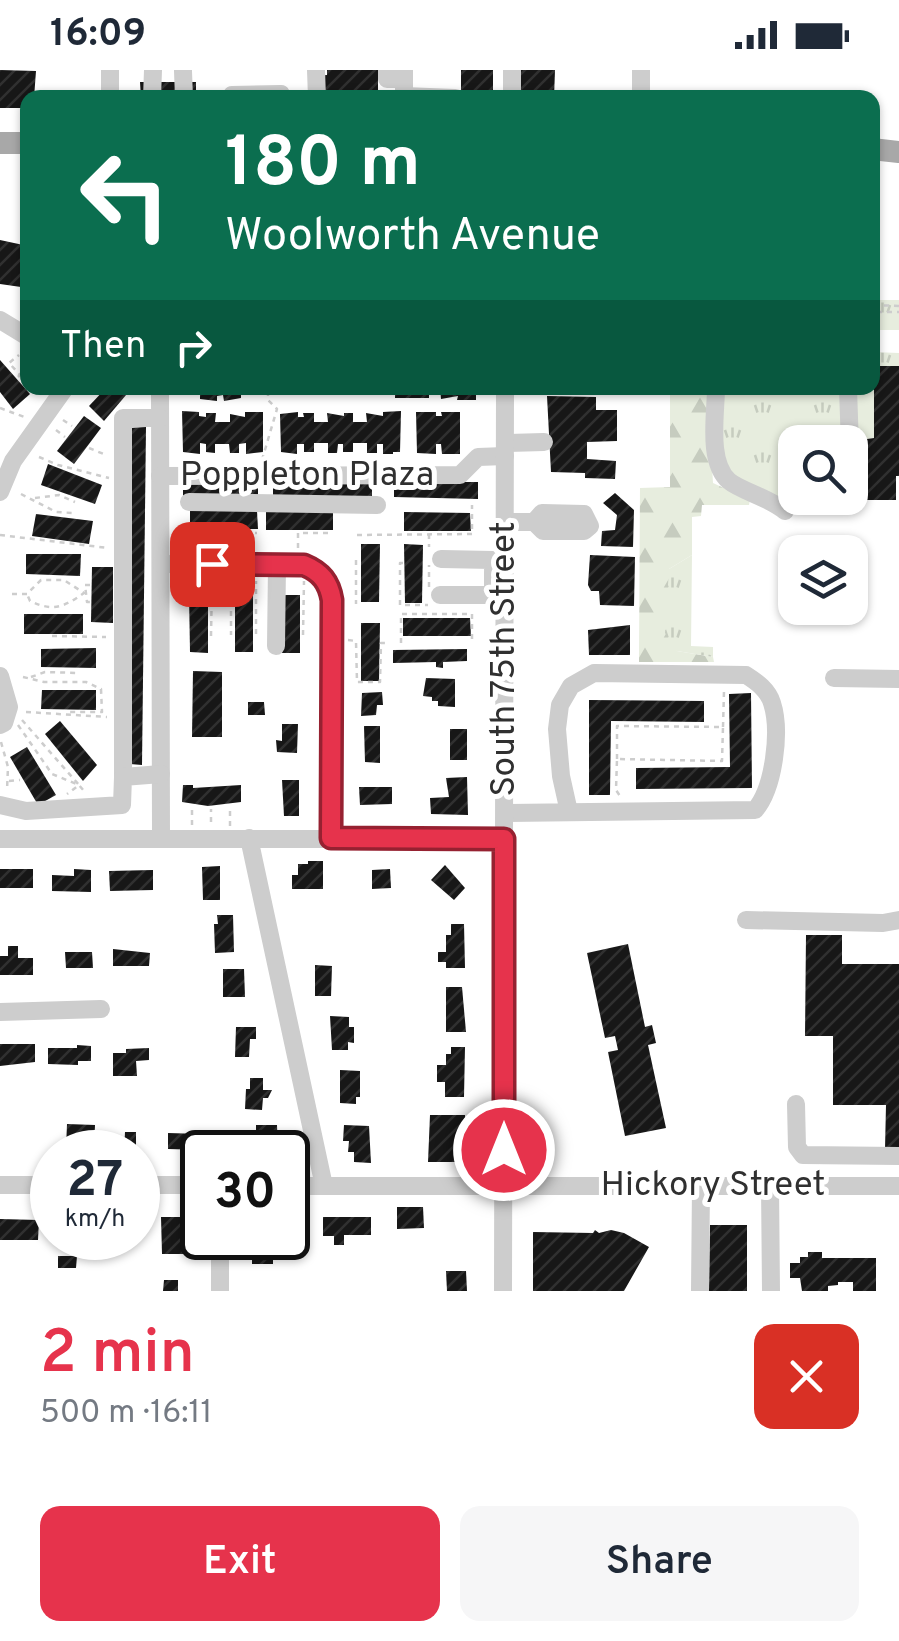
<!DOCTYPE html>
<meta charset="utf-8">
<style>
body{margin:0;font-family:Overpass,sans-serif;background:#f6f6f7;color:#1f2937;height:100vh;display:flex;flex-direction:column;font-size:38px;white-space:nowrap}
*{box-sizing:border-box;margin:0}
p{font-size:32px;color:#747a83}
.icon{flex:none;width:55px;height:55px;fill:none;stroke:currentColor;stroke-width:2;stroke-linecap:round;stroke-linejoin:round}
.map{position:relative;height:1221px;overflow:hidden}
.details{display:flex;flex-direction:column;background:#fff;flex:1}
.details>*{flex:none}
.hud{position:absolute;left:20px;top:20px;width:860px;height:305px;border-radius:20px;box-shadow:0 2px 8px #0004;background:#0b6e4f;color:#fff;overflow:hidden}
.fabs{position:absolute;left:778px;top:355px;display:grid;gap:20px}
.fabs a{display:grid;place-items:center;width:90px;height:90px;border-radius:20px;background:#fff;box-shadow:0 2px 8px #0004;font-size:50px}
.speed{position:absolute;left:30px;top:1060px;display:flex;gap:20px;font-size:50px;font-weight:700;text-align:center}
.speed>*{display:grid;place-content:center;width:130px;height:130px;border-radius:50%;background:#fff;box-shadow:0 2px 8px #0004;line-height:1}
.speed small{font-size:25px;font-weight:400}
.speed .limit{border:5px solid #111;border-radius:15px;background:#fff;color:#111}
.pin{position:absolute;display:grid;place-items:center;width:85px;height:85px;color:#fff;margin:-42px;border-radius:20px;box-shadow:0 5px 15px #0006}
.me{position:absolute;width:110px;margin:-55px;rotate:0deg;stroke-linejoin:round;filter:drop-shadow(0 0 8px #0008)}
.turn{display:flex;align-items:center;gap:35px;height:210px;padding:0 40px;font-size:45px}
.turn .icon{width:130px;height:130px;stroke-width:2.5}
.turn b{display:block;font-size:70px;line-height:85px}
.then{display:flex;align-items:center;height:95px;padding:0 40px;background:#0003;gap:20px;font-size:38px}
.round{display:grid;place-items:center;flex:none;width:105px;height:105px;border-radius:20px;background:#f6f6f7}
.overview{display:flex;align-items:center;justify-content:space-between;height:170px;padding:0 40px}
h1{font-size:60px;font-weight:600;line-height:75px;color:#e6334c}
.button{display:flex;gap:20px;margin-top:auto;padding:20px 40px}
.button a{flex:1;height:115px;border-radius:20px;background:#e6334c;color:#fff;font-size:40px;font-weight:600;line-height:115px;text-align:center}
.button a+a{background:#f6f6f7;color:#1f2937}
.status{display:flex;justify-content:space-between;align-items:center;height:70px;padding:0 50px;background:#fff;direction:ltr}
.status svg{height:28px;fill:currentColor}
.map>svg:first-child{display:block}
</style>
<div class="status"><b>16:09</b><svg viewBox="0 0 49 12"><path d="M0 12V9h3v3zM5 12V6h3v6zM10 12V3h3v9zM15 12V0h3v12zM26 1h20v11H26zM47 4h2v5h-2z"/></svg></div>
<div class="map">
<svg width="899" height="1221" viewBox="0 0 899 1221">
<defs>
<pattern id="forest-firs" width="22" height="20" patternUnits="userSpaceOnUse" patternTransform="scale(2.5)"><rect width="22" height="20" fill="#e7edde"/><path d="M5 1l3.5 6h-7zM16 11l3.5 6h-7z" fill="#c6ccbf"/></pattern>
<pattern id="park-tufts" width="24" height="20" patternUnits="userSpaceOnUse" patternTransform="scale(2.5)"><rect width="24" height="20" fill="#e7edde"/><path d="M3 7l-1-3M5 7V3M7 7l1-3M15 17l-1-3M17 17v-4M19 17l1-3" fill="none" stroke="#c6ccbf"/></pattern>
<pattern id="building-hatch" width="6" height="6" patternUnits="userSpaceOnUse" patternTransform="scale(2.5)"><rect width="6" height="6" fill="#171717"/><path d="M-1 1l2-2M0 6l6-6M5 7l2-2" fill="none" stroke="#303030"/></pattern>
</defs>
<rect width="100%" height="100%" fill="#fff"/>
<path fill="url(#forest-firs)" d="M670,318H705L708,324L713,413L750,430L749,435H702L701,446L692,447V485L669,499L677,581L713,587L714,592H639L640,418L670,417Z"/>
<g fill="url(#park-tufts)">
<rect x="873" y="230" width="26" height="30"/>
<path d="M873,282L899,283V296H874V368L867,369V377H854V318H872Z"/>
<path d="M723,318H841L848,372H795V428H803V440L799,443C780,426 758,422 737,409C713,393 723,342 723,318Z"/>
<path d="M692,485L691,576L713,577V587L677,581L665,563L669,499Z"/>
</g>
<g fill="url(#building-hatch)">
<path d="M0,0L36,1L34,28H28V38H0Z"/>
<path d="M327,0H378V27L344,28V21H321V5H327Z"/>
<rect x="461" y="0" width="32" height="25"/>
<path d="M517,0H555L554,28H517Z"/>
<path d="M140,12H196V28H141Z"/>
<path d="M0,170L28,176V218L0,214Z"/>
<path d="M0,290L30,324L13,339L0,322Z"/>
<path d="M874,296H899V406H896V430H850V377H867V369L874,368Z"/>
<path d="M106,318H132L104,351L89,336Z"/>
<path d="M200,318H241V328L224,331L223,325L217,326V331L200,329Z"/>
<rect x="395" y="318" width="34" height="10"/>
<path d="M440,318H476V330H457L458,326L441,329Z"/>
<path d="M547,326L596,327V340H617V371L587,372V389L616,391L615,409L585,408V403L551,402Z"/>
<path d="M182,341L199,342V346L206,347V343H216L215,352H230V344L245,347V342H263V382L246,384V373L239,374V383H230L229,374H215V383L206,382V374L200,373V384L183,382Z"/>
<path d="M401,341L400,382H393V384H383V374H377V383H367V373H353V382H343V374H338L337,383H328V373H314V382H304V374H297V384L281,382L280,344L298,342V347H304L303,343H314V352H328L327,343L344,346V343H353V352H367L366,343L383,346V342Z"/>
<path d="M416,342H436V346H442L441,342H460V384H442L441,374H436V384L417,383Z"/>
<path d="M84,346L101,358L74,394L57,381Z"/>
<path d="M146,357L142,695L130,694L129,358Z"/>
<path d="M48,394L102,415L95,434L41,415Z"/>
<path d="M183,410L258,411V427L183,426Z"/>
<path d="M273,411L372,412V428H273Z"/>
<path d="M394,412H478V429L394,427Z"/>
<path d="M615,423L634,440L633,477L601,476L602,461L615,460L617,445L603,433Z"/>
<path d="M190,441H257L258,459H190Z"/>
<rect x="266" y="442" width="67" height="18"/>
<path d="M404,442L470,443L471,461H404Z"/>
<path d="M36,444L93,451L89,474L32,466Z"/>
<path d="M361,474H380L379,532H361Z"/>
<path d="M404,474L423,475L422,533H405Z"/>
<path d="M26,484H81L80,506L26,504Z"/>
<path d="M590,485L635,487L634,536L600,535L599,521H591L588,515Z"/>
<path d="M92,497H113V553L91,552Z"/>
<path d="M189,524H208V583L190,582Z"/>
<rect x="235" y="524" width="18" height="58"/>
<rect x="282" y="525" width="18" height="58"/>
<rect x="24" y="544" width="59" height="20"/>
<path d="M403,548H470L471,566H403Z"/>
<path d="M361,553H380L379,611H361Z"/>
<path d="M630,555V585H589L588,560Z"/>
<path d="M96,578V598L41,597V579Z"/>
<path d="M467,579V591L443,592V598L436,597V592L393,593V580Z"/>
<path d="M193,601L222,602V667H192Z"/>
<path d="M426,608L455,609V637L438,636V631H432V627L423,626Z"/>
<path d="M42,620H96V640L41,639Z"/>
<path d="M382,622L383,635H377L376,645L361,646L362,623Z"/>
<path d="M751,623L752,718L636,719V698L730,697L729,624Z"/>
<path d="M589,630L704,631V652L611,651L610,725H589Z"/>
<path d="M248,632H264L265,645H248Z"/>
<path d="M60,651L97,695L83,711L45,664Z"/>
<path d="M282,654H298L297,683L277,682L276,670L282,671Z"/>
<path d="M364,656H380V693L365,692Z"/>
<rect x="450" y="659" width="17" height="31"/>
<path d="M27,677L56,725L38,735L10,687Z"/>
<path d="M467,707L468,745L431,744L430,728L449,727L446,708Z"/>
<path d="M282,710H299V746H284Z"/>
<path d="M183,715H193V718L241,715V732L208,736L182,732Z"/>
<path d="M359,717H392V734L360,735Z"/>
<path d="M308,791H323V819H292V805H298V794H308Z"/>
<path d="M445,795L465,818L454,830L431,810Z"/>
<path d="M220,796V830H203L202,797Z"/>
<rect x="0" y="799" width="33" height="19"/>
<path d="M74,799L91,800V822L52,821V805L74,806Z"/>
<path d="M390,799L391,818L372,819V800Z"/>
<path d="M153,800V820L110,821L109,801Z"/>
<path d="M217,845H233L234,882L215,883L214,854H218Z"/>
<path d="M451,854H464L465,898H446V892H438V882H446V865H451Z"/>
<path d="M806,865H842V894H899V1079H885L886,1035H833V966H805Z"/>
<path d="M628,874L645,957L652,955L656,973L648,975L666,1058L625,1066L608,982L618,980L615,966L605,968L587,883Z"/>
<path d="M8,876H18V888H33V905H0V886H8Z"/>
<path d="M113,879L150,883L149,896H113Z"/>
<path d="M65,882H92L93,898H66Z"/>
<path d="M315,895L332,896L331,926H315Z"/>
<path d="M223,899H244L245,927H223Z"/>
<path d="M446,917H462L466,962H446Z"/>
<path d="M330,946L349,947V957H354V973L348,972V980H332Z"/>
<path d="M236,957H256V969H250L249,987H235Z"/>
<path d="M0,974H35V992L0,996Z"/>
<path d="M77,975L91,976V991H78V995L48,994V978H77Z"/>
<path d="M451,977H465L464,1027H445V1012H437V995H446V984H451Z"/>
<path d="M149,978V990L136,991L137,1006H113V983H126V979Z"/>
<path d="M340,1000L360,1001V1027H356V1034L340,1033Z"/>
<path d="M250,1008H263V1020H272L268,1028H263L262,1040L245,1039L246,1019H250Z"/>
<path d="M430,1045H465V1075H459L458,1092H428Z"/>
<path d="M67,1054L95,1055L94,1082H78V1078H66Z"/>
<path d="M256,1055H277L278,1082H254V1073H249V1060H256Z"/>
<path d="M344,1055L369,1056L371,1093L354,1092V1082H348L349,1071H343Z"/>
<path d="M125,1062H136V1082H124Z"/>
<path d="M168,1063L202,1064V1080L168,1079Z"/>
<path d="M397,1137H423L424,1158L397,1159Z"/>
<path d="M161,1147H184L185,1184H162Z"/>
<path d="M323,1147H371V1165H344V1175H334V1166H323Z"/>
<path d="M0,1149L39,1150L38,1170H0Z"/>
<path d="M710,1155H747V1221H709Z"/>
<path d="M595,1160L599,1163L611,1160L624,1163L649,1177L624,1221H533V1162L593,1163Z"/>
<rect x="252" y="1168" width="21" height="26"/>
<path d="M808,1182H822V1188H876V1221H853V1212H838V1215L828,1216V1221H802L800,1208H790V1193H800V1187H808Z"/>
<path d="M58,1186H77L76,1198H58Z"/>
<path d="M446,1201H466L467,1221H447Z"/>
<path d="M164,1210H178V1221H163Z"/>
</g>
<g fill="none" stroke-linecap="round" stroke-linejoin="round">
<g stroke="#cdcdcd" stroke-width="2.5" stroke-dasharray="5 5" stroke-linecap="butt">
<path d="M874,235V242H899"/>
<path d="M874,235L899,236"/>
<path d="M18,307L20,305L9,293L19,285"/>
<path d="M0,338L27,348"/>
<path d="M63,350L72,356"/>
<path d="M56,360L65,367"/>
<path d="M89,378L106,385"/>
<path d="M39,387L58,395L109,408"/>
<path d="M262,390L277,339L268,330V318"/>
<path d="M21,424L56,442L73,443"/>
<path d="M35,428L59,425L75,432"/>
<path d="M185,462L257,463"/>
<path d="M224,464V481"/>
<path d="M429,464V477"/>
<path d="M0,465L108,478"/>
<path d="M357,465L472,464V435"/>
<path d="M298,478V463H332"/>
<path d="M356,490V534"/>
<path d="M403,493H400V535H428"/>
<path d="M231,511V565"/>
<path d="M90,515H85L87,532H92"/>
<path d="M429,517V495"/>
<path d="M12,524H27L41,510H64L84,523C64,537 53,542 30,531L27,524"/>
<path d="M256,564V511"/>
<path d="M303,565L304,511"/>
<path d="M52,566L106,567"/>
<path d="M211,566L212,511"/>
<path d="M348,570L356,571L357,612H380L381,573H386"/>
<path d="M401,573V544H472V572"/>
<path d="M23,607L44,612H86L101,619L102,642H67"/>
<path d="M31,607L45,602L78,603"/>
<path d="M26,642L107,647"/>
<path d="M22,650L79,715L67,724"/>
<path d="M18,655L52,704L79,715L84,721"/>
<path d="M723,657L724,621"/>
<path d="M1,672L8,697L7,720"/>
<path d="M617,689V656L723,657L722,691L617,689L616,720L620,726"/>
<path d="M9,711L20,710"/>
<path d="M211,752V739"/>
<path d="M192,755V736"/>
<path d="M230,756V738"/>
</g>
<g stroke="#cdcdcd" stroke-width="18">
<path d="M316,0L317,28"/>
<path d="M387,0V9H404"/>
<path d="M641,0V28"/>
<path d="M183,1L184,28"/>
<path d="M404,26L455,28"/>
<path d="M110,28V0"/>
<path d="M152,28L153,0"/>
<path d="M230,28L232,25L281,24L283,28"/>
<path d="M404,28V0"/>
<path d="M512,28V0"/>
<path d="M0,250L28,267"/>
<path d="M160,318L161,768"/>
<path d="M716,318C716,343 707,392 729,411C741,421 768,427 785,441"/>
<path d="M848,318L850,377"/>
<path d="M505,373L544,372"/>
<path d="M160,406L460,405L478,387L505,386"/>
<path d="M0,422L13,391L65,318"/>
<path d="M189,432L377,435"/>
<path d="M505,452H534L542,443L584,444L590,456L584,461H543L534,452"/>
<path d="M441,489L493,490V499"/>
<path d="M161,494L304,495C321,502 329,512 332,530L331,768"/>
<path d="M440,525H493V502"/>
<path d="M276,576L277,495"/>
<path d="M0,606L9,637L4,653L0,655"/>
<path d="M834,608L899,609"/>
<path d="M123,707V348H160"/>
<path d="M0,735L26,741L122,735L123,707L161,704"/>
<path d="M505,743L755,740C774,718 781,661 772,633C768,620 757,612 746,605L594,603L571,616L560,635L557,659L561,706L569,742"/>
<path d="M249,768L324,1116"/>
<path d="M0,769H504"/>
<path d="M746,850L883,853L899,850"/>
<path d="M0,942L101,939"/>
<path d="M796,1034L797,1077L803,1085L899,1086"/>
<path d="M0,1115H52"/>
<path d="M138,1115H202"/>
<path d="M288,1116H899"/>
<path d="M770,1116L771,1221"/>
<path d="M220,1221V1168"/>
<path d="M503,1221L505,318"/>
<path d="M700,1221L701,1116"/>
</g>
<g stroke="#a8a8a8" stroke-width="22">
<path d="M0,73H28"/>
<path d="M872,79L899,82"/>
</g>
</g>
<g fill="none" stroke-linecap="round" stroke-linejoin="round">
<defs>
<path id="route" d="M212,494L304,495C321,502 329,512 332,530L331,768L504,769V1080"/>
</defs>
<use href="#route" stroke="#962131" stroke-width="25"/>
<use href="#route" stroke="#e6334c" stroke-width="18"/>
</g>
<g text-anchor="middle" dominant-baseline="central" stroke-width="10" stroke-linejoin="round" paint-order="stroke">
<g font-size="35" fill="#303030" stroke="#fff">
<text x="307" y="406">Poppleton Plaza</text>
<text transform="translate(505 589) rotate(-90)">South 75th Street</text>
<text x="713" y="1116">Hickory Street</text>
</g>
</g>
</svg>
<div class="fabs">
<a><svg class="icon" aria-label="search" viewBox="0 0 24 24"><circle cx="10" cy="10" r="6"/><path d="M15 15l6 6"/></svg></a>
<a><svg class="icon" aria-label="layers" viewBox="0 0 24 24"><path d="M12 4l9 5-9 5-9-5zM3 14l9 5 9-5"/></svg></a>
</div>
<div class="speed"><div>27<small>km/h</small></div><div class="limit">30</div></div>
<div class="pin" style="left:212px;top:494px;background:#d93025"><svg class="icon" aria-label="arrive" viewBox="0 0 24 24"><path d="M6 21V4h12l-3 4 3 4H6"/></svg></div>
<svg class="me" style="left:504px;top:1080px" viewBox="-20 -20 40 40"><circle r="17" fill="#e6334c" stroke="#fff" stroke-width="3"/><path d="M0-11L8 9 0 5-8 9z" fill="#fff"/></svg>
<div class="hud">
<div class="turn"><svg class="icon" aria-label="left" viewBox="0 0 24 24"><path d="M17 20v-9H6M10 6l-5 5 5 5"/></svg><div><b>180 m</b>Woolworth Avenue</div></div>
<div class="then">Then<svg class="icon" aria-label="right" viewBox="0 0 24 24"><path d="M7 20v-9h11M14 6l5 5-5 5"/></svg></div>
</div>
</div>
<section class="details">
<div class="overview"><div><h1>2 min</h1><p>500 m · 16:11</p></div><a class="round" style="background:#d93025;color:#fff"><svg class="icon" aria-label="close" viewBox="0 0 24 24"><path d="M6 6l12 12M18 6L6 18"/></svg></a></div>
<div class="button"><a>Exit</a><a>Share</a></div>
</section>
